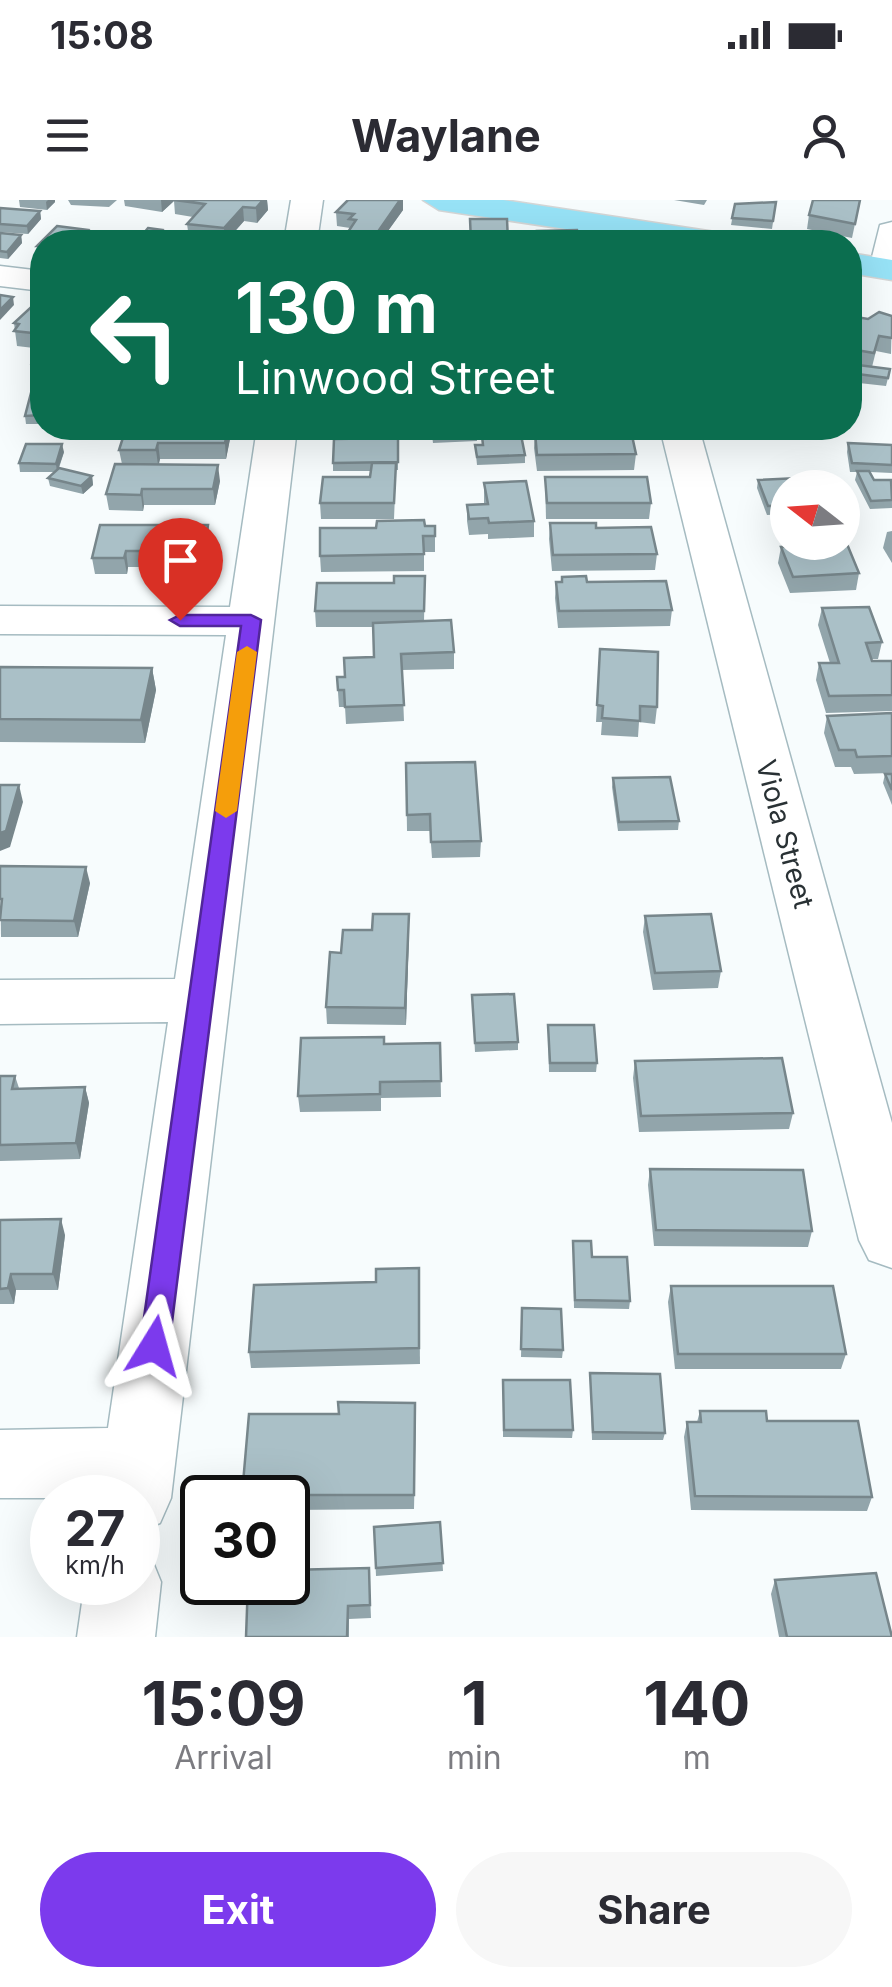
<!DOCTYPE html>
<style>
body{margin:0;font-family:Inter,sans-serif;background:#f7f7f7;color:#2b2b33;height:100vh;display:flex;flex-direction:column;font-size:38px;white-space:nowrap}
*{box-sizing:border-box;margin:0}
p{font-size:32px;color:#7c7c81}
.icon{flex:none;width:55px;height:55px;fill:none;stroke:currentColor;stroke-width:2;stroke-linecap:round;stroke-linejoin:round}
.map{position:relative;height:1437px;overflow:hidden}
.details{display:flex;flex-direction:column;background:#fff;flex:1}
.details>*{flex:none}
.hud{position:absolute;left:30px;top:30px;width:832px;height:210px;border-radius:40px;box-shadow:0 10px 40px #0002;background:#0b6e4f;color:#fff;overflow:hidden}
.needle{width:65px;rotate:287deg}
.tools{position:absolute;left:770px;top:270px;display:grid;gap:20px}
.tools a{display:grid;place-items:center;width:90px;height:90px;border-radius:50%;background:#fff;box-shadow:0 10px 40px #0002;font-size:50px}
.speed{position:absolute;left:30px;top:1275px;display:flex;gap:20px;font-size:50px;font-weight:700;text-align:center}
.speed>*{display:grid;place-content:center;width:130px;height:130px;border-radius:50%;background:#fff;box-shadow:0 10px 40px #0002;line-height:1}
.speed small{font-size:25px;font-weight:400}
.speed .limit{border:5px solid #111;border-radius:15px;background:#fff;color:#111}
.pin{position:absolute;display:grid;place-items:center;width:85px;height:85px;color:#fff;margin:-102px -42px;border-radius:50% 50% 50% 0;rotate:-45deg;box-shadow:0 0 10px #0007}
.pin .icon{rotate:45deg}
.me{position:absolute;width:110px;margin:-55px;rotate:8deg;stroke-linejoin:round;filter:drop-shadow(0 0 8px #0008)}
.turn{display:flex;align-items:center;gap:35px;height:210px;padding:0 40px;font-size:45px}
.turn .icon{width:130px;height:130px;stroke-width:2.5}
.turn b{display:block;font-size:70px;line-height:85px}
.eta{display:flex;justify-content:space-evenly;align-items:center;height:170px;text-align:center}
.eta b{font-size:60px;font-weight:700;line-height:70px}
.cta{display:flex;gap:20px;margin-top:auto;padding:20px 40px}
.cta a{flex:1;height:115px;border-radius:60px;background:#7c3aed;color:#fff;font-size:40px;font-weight:700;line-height:115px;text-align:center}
.cta a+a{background:#f7f7f7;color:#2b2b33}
.status{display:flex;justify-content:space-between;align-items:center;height:70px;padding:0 50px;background:#fff;direction:ltr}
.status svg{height:28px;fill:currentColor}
header{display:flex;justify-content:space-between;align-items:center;height:130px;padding:0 40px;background:#fff;font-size:45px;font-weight:700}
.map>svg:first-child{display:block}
</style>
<div class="status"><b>15:08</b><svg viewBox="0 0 49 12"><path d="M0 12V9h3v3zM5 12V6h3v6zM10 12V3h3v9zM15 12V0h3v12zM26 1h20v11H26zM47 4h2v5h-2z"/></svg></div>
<header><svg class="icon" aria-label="menu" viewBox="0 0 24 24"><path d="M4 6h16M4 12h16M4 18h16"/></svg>Waylane<svg class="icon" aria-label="person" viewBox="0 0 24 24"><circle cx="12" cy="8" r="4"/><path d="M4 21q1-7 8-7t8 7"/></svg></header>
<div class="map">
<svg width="892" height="1437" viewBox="0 0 892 1437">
<rect width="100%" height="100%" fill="#f7fcfd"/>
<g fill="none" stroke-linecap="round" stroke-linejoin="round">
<defs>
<g id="minor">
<path d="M291,0H323L317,42H284Z"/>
<path d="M892,22V78L874,76L869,69L880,25Z"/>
<path d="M0,66L42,71V91L0,86Z"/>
<path d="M257,228H297L171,1298L160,1323L138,1332V1298H0V1230L108,1228L168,822L0,824V780L175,779L226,435L0,434V406L230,407Z"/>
<path d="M660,228H699L892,923V1068L869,1060L859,1040Z"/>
<path d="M138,1350L150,1355L161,1382L155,1437H77L85,1382H138Z"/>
</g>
<g id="major">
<path d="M423,0H503L715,32L727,35L732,42H652L439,10Z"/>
<path d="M850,53L892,60V80L850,73Z"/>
</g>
</defs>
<use href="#minor" stroke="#a5bbc1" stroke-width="3"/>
<use href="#major" stroke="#d4d6d6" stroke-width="3"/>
<use href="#minor" fill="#fff" fill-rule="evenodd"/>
<use href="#major" fill="#97e2f6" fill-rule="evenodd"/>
</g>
<g fill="#92a5ab">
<path d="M19,0H55V2L47,10L20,7Z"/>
<path d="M68,0H117L109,7L71,5Z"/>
<path d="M124,0H267L268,10L257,23L244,21L231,36L261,41V42H193L195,39L189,38L187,24L193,17L175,14L174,1L162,12L125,6Z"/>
<path d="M348,0H403V10L380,42H348V32L350,28L337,26L336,12Z"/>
<path d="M674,0H707L704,5Z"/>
<path d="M860,0L852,38L807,29L809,15L822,1Z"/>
<path d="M776,2L772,29L731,25L735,4Z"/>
<path d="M0,8L40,11L41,19L28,34L0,32Z"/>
<path d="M57,26L88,30L89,42H42V64H40L39,56L41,54H39L37,46Z"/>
<path d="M162,30V32L177,42H144L143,34Z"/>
<path d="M0,33L21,35L22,43L8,59L0,58Z"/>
<path d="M42,97V149L17,146L14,123Z"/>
<path d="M850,116L868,119L892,116L891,154L876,151L872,167L888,178L886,186L850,182Z"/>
<path d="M42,154V174L34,172L32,164Z"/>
<path d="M42,193V224H26L25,216Z"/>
<path d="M126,228H230L231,234L226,259H160L159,265L220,281L215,305H144L143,311L109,310L106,294L122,264L119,250Z"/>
<path d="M431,228H476L477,241L433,243Z"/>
<path d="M543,228L636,254L634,270L537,271L534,248L535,232H543Z"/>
<path d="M738,228H803L802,235L743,238Z"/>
<path d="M482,236L525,255V263L477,265L475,245H482Z"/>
<path d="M398,238V270H396L394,319H321L320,303L370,277L371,271H333V263Z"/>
<path d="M848,243L892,245V273L870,272L874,280L892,282V308L870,309L855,280L857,272H850L847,252Z"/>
<path d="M64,252L59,268L92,276L93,285L83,294L50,286L48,278L54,272H20L19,263Z"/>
<path d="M545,277L651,303L649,319H546Z"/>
<path d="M758,280L788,288V314L767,315L757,288Z"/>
<path d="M484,283L534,321V337L488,339V334L469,335L467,321V305L484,304Z"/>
<path d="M550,323L596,328L657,354L655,370L552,371L549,339Z"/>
<path d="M100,325L210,341L206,367H128L127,374H95L92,358Z"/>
<path d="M425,326H435V352H424V371L321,372L320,356Z"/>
<path d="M892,331V363L883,348L887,332Z"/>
<path d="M781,347L859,373L856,390L790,393L778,363Z"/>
<path d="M425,376L424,421L454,452V469L402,470L404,521L346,524L345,507H339L337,477H345L374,457L373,427H316L315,411L394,383Z"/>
<path d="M562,377L587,382L672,410L670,426L558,428L555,398L556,382H562Z"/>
<path d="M822,408L882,442L878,459H871L872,461H892V511L826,513L816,480L819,463H830L818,425Z"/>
<path d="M600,449L657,507L655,524L639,522L638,537L601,535L602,522H596Z"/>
<path d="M0,467L152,468L156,490L145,543L0,542Z"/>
<path d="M892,513V573L854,574L851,567H835L824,533L827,516Z"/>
<path d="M406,563L481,641L480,657L432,658L430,631H407Z"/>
<path d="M885,574H892V605L883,583Z"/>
<path d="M613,578L679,621L678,630L618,631L612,587Z"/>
<path d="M0,666L90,683L78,737H1Z"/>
<path d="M645,716L721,771L718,788L653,790L643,732Z"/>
<path d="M372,730L409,731L406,825L327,824L326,807L341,753Z"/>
<path d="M472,795L518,842V850L475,852Z"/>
<path d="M548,825L597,863L596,872H549Z"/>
<path d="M440,843L441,897L381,898V911L300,912L298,896L384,844Z"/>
<path d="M635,861L793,913L789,929L639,932L633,878Z"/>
<path d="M0,876H15L19,888L85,887L89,903L80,959L0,961Z"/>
<path d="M650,969L812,1031L808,1047L654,1046L648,985Z"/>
<path d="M0,1020L65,1035L58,1090H16L14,1104H0Z"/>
<path d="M573,1041L592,1057L630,1101L629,1109L574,1108Z"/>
<path d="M419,1068L420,1164L251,1168L249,1152L376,1082Z"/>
<path d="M671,1086L846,1154L841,1169H675L668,1102Z"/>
<path d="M522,1108L563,1150L562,1158L521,1157Z"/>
<path d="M590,1173L665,1233L663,1240H592Z"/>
<path d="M503,1180L573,1230L572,1238L503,1237Z"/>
<path d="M700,1211L767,1221L872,1297L867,1311L691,1310L684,1237L687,1222H697Z"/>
<path d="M416,1217L414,1309L288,1310V1298H243L242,1295Z"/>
<path d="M440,1322L443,1371L376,1376L374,1327Z"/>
<path d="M369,1368L371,1418L349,1419V1437H246Z"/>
<path d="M775,1380L892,1437H779L771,1394Z"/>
</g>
<g fill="#77868b">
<path d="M48,0H55V2L47,10L46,2Z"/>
<path d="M161,0H175L162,12Z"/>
<path d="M260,0H267L268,10L257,23L256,8Z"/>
<path d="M400,0H403V10L380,42H375V36Z"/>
<path d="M243,7L244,21L225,42L224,28Z"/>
<path d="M40,11L41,19L28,34L27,26Z"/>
<path d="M21,35L22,43L8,59L7,52Z"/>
<path d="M13,97L14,105L0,120V110Z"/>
<path d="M228,228H230L231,234L226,259L225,243Z"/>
<path d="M158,243L160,259L158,265L156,250Z"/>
<path d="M62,244L64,252L57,272L56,264Z"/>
<path d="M218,265L220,281L215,305L213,289Z"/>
<path d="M92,276L93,285L83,294L81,286Z"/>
<path d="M142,289L144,305L143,311L141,295Z"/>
<path d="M208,325L210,341L206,367L204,351Z"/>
<path d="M126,351L128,367L127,374L124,358Z"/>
<path d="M152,468L156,490L145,543L141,520Z"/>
<path d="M19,585L23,602L10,647L0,651V633Z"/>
<path d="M86,667L90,683L78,737L74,721Z"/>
<path d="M409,714V731L406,825L405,808Z"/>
<path d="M85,887L89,903L80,959L76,943Z"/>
<path d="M61,1019L65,1035L58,1090L53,1074Z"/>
<path d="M11,1074L16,1090L14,1104L8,1088Z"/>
</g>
<g fill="#aac0c7" stroke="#77868b" stroke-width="2.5">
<path d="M174,0H263L256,8L243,7L224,28L187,24L205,4Z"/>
<path d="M348,0H400L375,36L348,32L356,20L349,19L354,14L336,12Z"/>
<path d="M813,0H860L855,24L809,15Z"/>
<path d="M776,2L773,21L732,18L735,4Z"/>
<path d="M0,8L40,11L27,26L0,24Z"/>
<path d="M470,19H507L508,42H471Z"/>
<path d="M57,26L88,30L81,38L88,39L85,42H42V46H37Z"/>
<path d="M148,28L162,30L156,36L143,34Z"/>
<path d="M577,30L581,42H539L537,31Z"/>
<path d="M161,32L177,34L169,42H151Z"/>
<path d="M208,32L261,41L260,42H193L198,34Z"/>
<path d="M0,33L21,35L7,52L0,51Z"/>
<path d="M0,95L13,97L0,110Z"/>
<path d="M42,97V134L14,131L19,124L14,123Z"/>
<path d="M879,112L892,116V138L879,136L874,153L850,149V116L868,119Z"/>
<path d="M41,154L42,166L32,164Z"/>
<path d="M850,164L890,169L888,178L850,173Z"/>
<path d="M31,193H42V215L25,216Z"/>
<path d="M126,228H228L225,243H158L156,250H119Z"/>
<path d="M432,228H476L477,233L433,235Z"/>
<path d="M543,228L631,231L636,254L537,255L535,232H544Z"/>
<path d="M743,228H784L744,229Z"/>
<path d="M521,235L525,255L477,257L475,245H483L482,236Z"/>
<path d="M398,238V262L333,263L334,239Z"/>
<path d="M848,243L892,245V265L852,263Z"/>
<path d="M26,244H62L56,264L19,263Z"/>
<path d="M372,263H396L394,303H320L323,277H370Z"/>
<path d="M115,264L218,265L213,289H142L141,295L106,294Z"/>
<path d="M59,268L92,276L81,286L48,278Z"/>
<path d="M857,271H869L874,280H891L892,300L871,301Z"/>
<path d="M545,277H647L651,303H547Z"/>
<path d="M820,277L824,288H788V305L768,306L758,280Z"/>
<path d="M526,281L534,321L489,323L488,318L469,319L467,305L488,304L484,283Z"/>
<path d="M424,320L425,326H435V336H423L424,354L320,356V328H376L377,321Z"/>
<path d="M550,323H596V328L651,327L657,354L553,355Z"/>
<path d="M100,325H208L204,351H126L124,358H92Z"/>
<path d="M847,344L859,373L793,377L781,347Z"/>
<path d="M394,376H425L424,411H315L317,383H394Z"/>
<path d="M586,376L587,382L666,381L672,410L559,411L556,382H562V377Z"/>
<path d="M869,407L882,442L866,443L872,461H892V495L829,496L819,463H839L822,408Z"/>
<path d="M451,420L454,452L401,454L404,505L345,507L344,490H338L337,477H345L344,458L374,457L373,423Z"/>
<path d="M600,449L658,452L657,507L640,506V521L602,518L603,506L597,505Z"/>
<path d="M0,467L152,468L141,520L0,519Z"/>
<path d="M892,513V556L857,557L855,550H839L827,516Z"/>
<path d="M475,562L481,641L431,642L430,614L407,615L406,563Z"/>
<path d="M885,574H892V590Z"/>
<path d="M670,577L679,621L619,622L613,578Z"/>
<path d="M0,585H19L6,631L0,633Z"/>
<path d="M0,666L86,667L74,721L0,720L2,699H0Z"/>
<path d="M373,714H409L405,808L326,807L330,752L341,753L343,730H372Z"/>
<path d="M711,714L721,771L655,773L645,716Z"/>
<path d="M514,794L518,842L475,843L472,795Z"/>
<path d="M548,825H594L597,863H550Z"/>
<path d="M384,837V844L440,843L441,881L380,882V894L298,896L301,838Z"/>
<path d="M782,858L793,913L641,916L635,861Z"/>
<path d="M0,876H15L12,889L85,887L76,943L0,945Z"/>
<path d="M650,969L803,970L812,1031L656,1030Z"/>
<path d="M61,1019L53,1074H11L8,1088L0,1089V1020Z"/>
<path d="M573,1041H591L592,1057H627L630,1101L575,1100Z"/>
<path d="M419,1068V1148L249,1152L254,1085L376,1082V1069Z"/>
<path d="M671,1086H833L846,1154H678Z"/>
<path d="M522,1108L561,1109L563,1150L521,1149Z"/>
<path d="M590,1173L660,1174L665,1233L593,1232Z"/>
<path d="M503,1180H570L573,1230H504Z"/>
<path d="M338,1202L415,1203L414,1295H242L249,1214H339Z"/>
<path d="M700,1211H766L767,1221H858L872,1297L695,1296L687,1222H701Z"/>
<path d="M440,1322L443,1363L376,1368L374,1327Z"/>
<path d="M369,1368L370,1405L348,1406L347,1437H246L248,1382H288V1370Z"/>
<path d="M876,1373L892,1437H787L775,1380Z"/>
</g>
<path fill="#7c3aed" stroke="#51269a" stroke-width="2.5" d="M251,415L261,420L169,1146L165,1154L154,1158L144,1154L140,1146L241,426H180L170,420L180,415Z"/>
<path fill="#f59e0b" d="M247,446L257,452L237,611L226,618L215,611L237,452Z"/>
<g text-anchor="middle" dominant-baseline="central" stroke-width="8" stroke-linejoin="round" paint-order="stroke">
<g font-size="28" fill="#293134" stroke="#fff">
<text transform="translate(785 634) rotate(75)">Viola Street</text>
</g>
</g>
</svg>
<div class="tools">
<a><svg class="needle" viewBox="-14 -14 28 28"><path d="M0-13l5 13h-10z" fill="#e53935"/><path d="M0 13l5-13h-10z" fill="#7c7c81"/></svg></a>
</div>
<div class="speed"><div>27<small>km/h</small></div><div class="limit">30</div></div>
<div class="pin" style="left:180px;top:420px;background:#d93025"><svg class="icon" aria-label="arrive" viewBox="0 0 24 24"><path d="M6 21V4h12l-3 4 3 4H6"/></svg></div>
<svg class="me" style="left:154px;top:1146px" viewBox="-20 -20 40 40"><path d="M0-17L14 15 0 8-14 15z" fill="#7c3aed" stroke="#fff" stroke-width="4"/></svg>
<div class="hud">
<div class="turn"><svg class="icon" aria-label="left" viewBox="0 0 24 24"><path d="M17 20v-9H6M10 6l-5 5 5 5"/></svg><div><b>130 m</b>Linwood Street</div></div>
</div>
</div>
<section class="details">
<div class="eta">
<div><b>15:09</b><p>Arrival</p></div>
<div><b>1</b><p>min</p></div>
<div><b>140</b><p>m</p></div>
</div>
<div class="cta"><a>Exit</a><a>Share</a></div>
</section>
